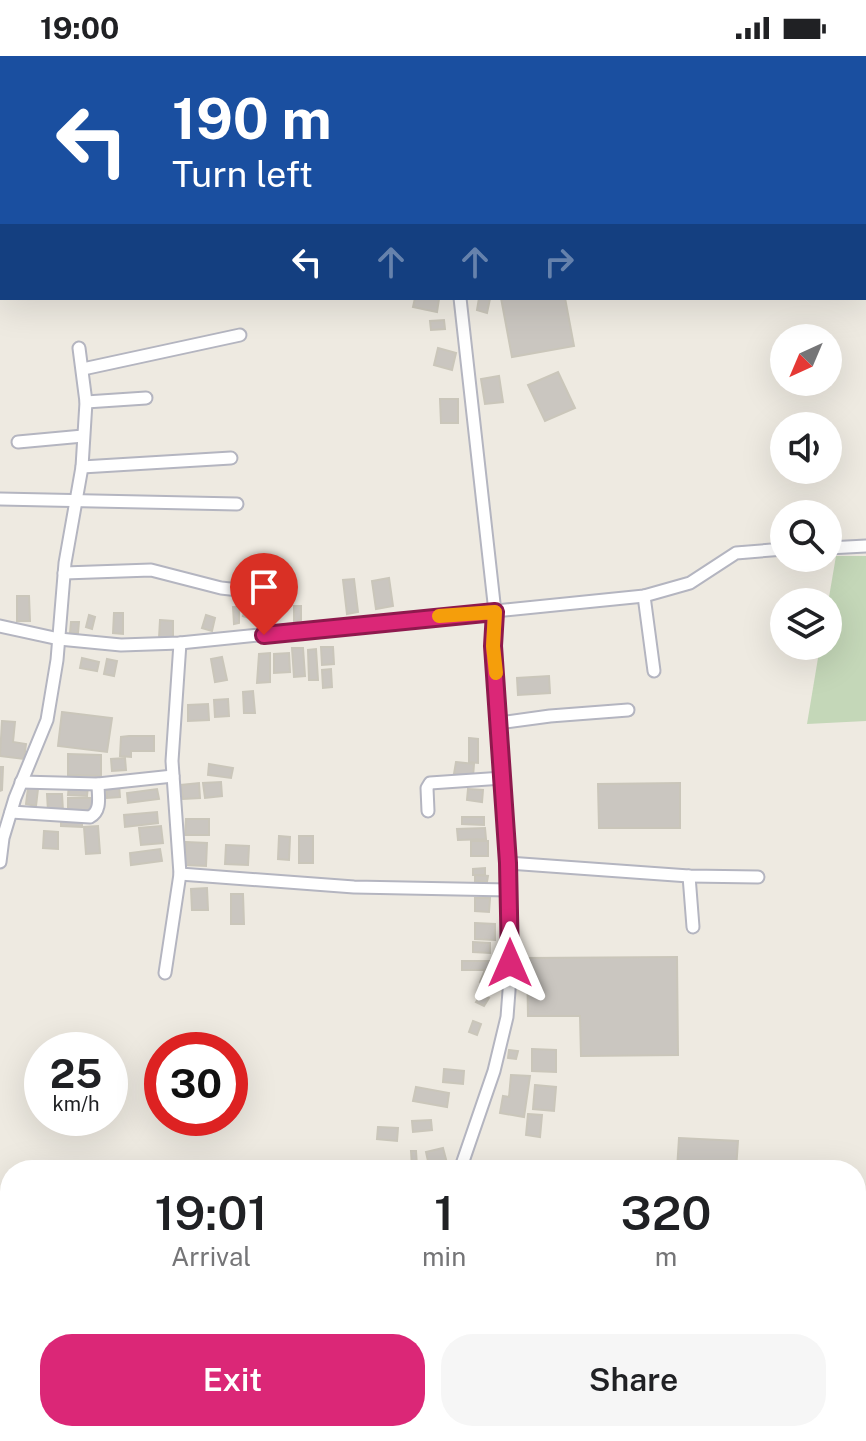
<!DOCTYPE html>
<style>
body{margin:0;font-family:"Public Sans",sans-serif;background:#f6f6f6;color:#202124;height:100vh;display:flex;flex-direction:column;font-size:30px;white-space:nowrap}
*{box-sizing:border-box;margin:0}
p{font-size:26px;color:#757577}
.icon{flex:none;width:44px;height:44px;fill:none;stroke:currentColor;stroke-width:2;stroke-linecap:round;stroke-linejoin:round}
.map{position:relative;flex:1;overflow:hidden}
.drawer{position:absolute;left:0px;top:1104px;width:866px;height:282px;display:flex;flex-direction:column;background:#fff;border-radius:32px 32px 0 0;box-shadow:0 8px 32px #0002}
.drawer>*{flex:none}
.guide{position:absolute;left:0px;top:0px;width:866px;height:244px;box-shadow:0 8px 32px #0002;background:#1a4fa0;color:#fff;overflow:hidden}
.needle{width:52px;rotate:224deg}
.buttons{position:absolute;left:770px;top:268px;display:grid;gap:16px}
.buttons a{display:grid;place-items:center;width:72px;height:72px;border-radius:50%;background:#fff;box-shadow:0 8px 32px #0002;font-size:40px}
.speed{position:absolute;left:24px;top:976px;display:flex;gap:16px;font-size:40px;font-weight:700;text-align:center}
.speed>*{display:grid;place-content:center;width:104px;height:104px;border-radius:50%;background:#fff;box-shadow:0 8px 32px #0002;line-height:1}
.speed small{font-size:20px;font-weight:400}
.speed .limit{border:12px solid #d22;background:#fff;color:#111}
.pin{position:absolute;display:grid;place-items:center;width:68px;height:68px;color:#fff;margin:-82px -34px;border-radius:50% 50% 50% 0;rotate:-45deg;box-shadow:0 0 8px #0007}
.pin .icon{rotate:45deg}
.me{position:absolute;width:88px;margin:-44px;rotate:0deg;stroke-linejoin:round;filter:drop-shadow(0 0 6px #0008)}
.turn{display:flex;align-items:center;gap:28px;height:168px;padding:0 40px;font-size:36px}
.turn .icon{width:104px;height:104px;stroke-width:2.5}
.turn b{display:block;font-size:56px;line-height:68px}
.lanes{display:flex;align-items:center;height:76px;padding:0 40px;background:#0003;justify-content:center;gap:40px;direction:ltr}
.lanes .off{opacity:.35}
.eta{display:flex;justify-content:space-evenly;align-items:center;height:136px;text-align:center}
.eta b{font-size:48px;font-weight:600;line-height:56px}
.button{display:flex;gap:16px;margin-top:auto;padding:16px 40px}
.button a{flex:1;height:92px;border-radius:32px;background:#db2777;color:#fff;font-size:32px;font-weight:600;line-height:92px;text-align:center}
.button a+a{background:#f6f6f6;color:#202124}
.status{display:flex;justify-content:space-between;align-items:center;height:56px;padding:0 40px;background:#fff;direction:ltr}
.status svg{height:22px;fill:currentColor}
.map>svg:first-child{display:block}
</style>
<div class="status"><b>19:00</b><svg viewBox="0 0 49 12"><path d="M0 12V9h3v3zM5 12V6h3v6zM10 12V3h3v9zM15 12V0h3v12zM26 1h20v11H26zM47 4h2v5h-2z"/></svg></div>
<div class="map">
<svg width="866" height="1385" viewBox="0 0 866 1385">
<rect width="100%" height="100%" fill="#eeeae1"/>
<path fill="#c4d7b8" d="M836,500H866V665L807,668L820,590H828V547Z"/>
<g fill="#cac6c0" stroke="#cac6ba" stroke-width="2">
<path d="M415,242L439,243L437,256L413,251Z"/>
<path d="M479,242L490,243L487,257L477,254Z"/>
<path d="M501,242H565L574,290L512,301Z"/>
<path d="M444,264L445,273L431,274L430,265Z"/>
<path d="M438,292L456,297L452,314L434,309Z"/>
<path d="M558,316L575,352L545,365L528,329Z"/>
<path d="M499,320L503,346L485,348L481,323Z"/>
<path d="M440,343H458V367H441Z"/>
<path d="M389,522L393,550L376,553L372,525Z"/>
<path d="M354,523L358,556L347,558L343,524Z"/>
<path d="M264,539H274L275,561H265Z"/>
<path d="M17,540H29L30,565H17Z"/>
<path d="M247,547L256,550L252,563L243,560Z"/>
<path d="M294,550H301V564L294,566Z"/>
<path d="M233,551H239V567L234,568Z"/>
<path d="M114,557H123V578L113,577Z"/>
<path d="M89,559L95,561L92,573L86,571Z"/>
<path d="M206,559L215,562L212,575L202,572Z"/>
<path d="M260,562L269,565L267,571L259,569Z"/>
<path d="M160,564L173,565V583L159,582Z"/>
<path d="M71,566H79L78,577H70Z"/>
<path d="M321,591H333L334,608L322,609Z"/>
<path d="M292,592H303L305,620L294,621Z"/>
<path d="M316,593L318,624H309L308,594Z"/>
<path d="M270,597V626L257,627L259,598Z"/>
<path d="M289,597L290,616L274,617V598Z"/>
<path d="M222,601L227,624L215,626L211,603Z"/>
<path d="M82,602L99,606L97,615L80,612Z"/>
<path d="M107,603L117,605L114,620L104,618Z"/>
<path d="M331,613L332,631L323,632L322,614Z"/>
<path d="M549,620L550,637L518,639L517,622Z"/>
<path d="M253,635L255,657H244L243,636Z"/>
<path d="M228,643L229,660L215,661L214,644Z"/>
<path d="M208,648L209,664L188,665V649Z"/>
<path d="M62,656L112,662L107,696L58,690Z"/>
<path d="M2,665L15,666L13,686L26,688L24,703L0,700Z"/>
<path d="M129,680H154V695H131V701L120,700L121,681Z"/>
<path d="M469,682L478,683V707L469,706Z"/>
<path d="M68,698L101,699V720L68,719Z"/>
<path d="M125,702L126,714L112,715L111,703Z"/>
<path d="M456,706L474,708L473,721L454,718Z"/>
<path d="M209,708L233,712L231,722L208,719Z"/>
<path d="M0,711H3L2,734L0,735Z"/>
<path d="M221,726L222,740L205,742L203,727Z"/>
<path d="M199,727L200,742L183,743L181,729Z"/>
<path d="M680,727V772H599L598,728Z"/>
<path d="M119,728L120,741L107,742L106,730Z"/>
<path d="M69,729L88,730L87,740L68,739Z"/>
<path d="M28,732L38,733L36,750L26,748Z"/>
<path d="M157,733L159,743L128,747L127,737Z"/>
<path d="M468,733L483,734L482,746L467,744Z"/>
<path d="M47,738H62L63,755H48Z"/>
<rect x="68" y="742" width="24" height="13"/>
<path d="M157,756L158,767L125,771L124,759Z"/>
<path d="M462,761H484V769L462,768Z"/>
<path d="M61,762H82V771L61,770Z"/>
<path d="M186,763H209V779H185Z"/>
<path d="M98,770L100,797L86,798L84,771Z"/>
<path d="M161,770L163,787L141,789L139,772Z"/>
<path d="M485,772L486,783L458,784L457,773Z"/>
<path d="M44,775L58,776V793L43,792Z"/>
<path d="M279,780L290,781L289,804L278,803Z"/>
<rect x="299" y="780" width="14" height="27"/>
<rect x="471" y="785" width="17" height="15"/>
<path d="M186,786L207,787L206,810L185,809Z"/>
<path d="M226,789L249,790L248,809L225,808Z"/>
<path d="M160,793L162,805L131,809L130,797Z"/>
<path d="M485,812V819H473V813Z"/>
<path d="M475,819L488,820L487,826L475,825Z"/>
<path d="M207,832L208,854H192L191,833Z"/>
<path d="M231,838H243L244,868H231Z"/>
<path d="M475,842H490L489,856L475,855Z"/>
<path d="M475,867L495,868V884L475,883Z"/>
<path d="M473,886L490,887V897L473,896Z"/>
<path d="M677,901L678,999L581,1000L580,960H528L527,902Z"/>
<rect x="462" y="905" width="29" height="9"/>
<path d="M484,916L494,921L490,930L480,926Z"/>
<path d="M481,938L489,942L484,950L476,946Z"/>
<path d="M473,965L481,968L477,979L469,976Z"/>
<path d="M532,993L556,994V1016L532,1015Z"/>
<path d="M509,994L518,995L516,1003L508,1002Z"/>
<path d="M444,1013L464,1015L463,1028L443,1026Z"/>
<path d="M511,1019L530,1020L524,1061L500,1057L503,1040L509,1041Z"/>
<path d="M535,1029L556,1031L554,1055L533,1053Z"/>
<path d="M416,1031L449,1037L447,1051L413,1045Z"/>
<path d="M528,1058L542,1059L540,1081L526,1079Z"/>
<path d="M431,1064L432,1074L413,1076L412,1065Z"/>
<path d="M378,1071L398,1072L397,1085L377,1083Z"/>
<path d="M679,1082L738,1085L736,1114H677Z"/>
<path d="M443,1092L448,1111L430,1114L426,1096Z"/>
<path d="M411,1095H416L417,1110L412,1111Z"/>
<path d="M231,1376H244V1385H232Z"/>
<path d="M249,1376H284L289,1378V1385H249Z"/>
<path d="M397,1376H424V1381L397,1378Z"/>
<path d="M302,1381L331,1385H301Z"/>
</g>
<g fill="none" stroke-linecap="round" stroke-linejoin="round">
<defs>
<g id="street">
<path d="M430,0V2"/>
<path d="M460,242L495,556L493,590L499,649L511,879L509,935L507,961L494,1015L460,1114"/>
<path d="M83,313L240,279"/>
<path d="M86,346L146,342"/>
<path d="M18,386L83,380"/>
<path d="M82,411L231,402"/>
<path d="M0,443L237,448"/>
<path d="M828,492L866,490"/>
<path d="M64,517L151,514L221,532L257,536"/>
<path d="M644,540L654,615"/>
<path d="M0,570L59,583L121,589L180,587L644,540L690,527L736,497L784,493"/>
<path d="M499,667L550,660L628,654"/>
<path d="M21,726L98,728L173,720"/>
<path d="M428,755L427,732L430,727L503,722"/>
<path d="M11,756L90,761C102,755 98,740 98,728"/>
<path d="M0,806L3,782L15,742L47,664L57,604L65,507L82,411L86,346L79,292"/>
<path d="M508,807L689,820L758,821"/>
<path d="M180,818L354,831L509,834"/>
<path d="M689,820L693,871"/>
<path d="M165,917L180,818L172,705L180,587"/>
<path d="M110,1385L111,1379"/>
<path d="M364,1385L367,1376"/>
</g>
</defs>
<use href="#street" stroke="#b4b5c0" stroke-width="15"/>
<use href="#street" stroke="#fff" stroke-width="11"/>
</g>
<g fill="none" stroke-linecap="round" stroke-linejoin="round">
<defs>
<path id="route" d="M264,579L495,556L493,590L508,807L510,907"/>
</defs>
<use href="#route" stroke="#8e194d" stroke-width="20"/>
<use href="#route" stroke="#db2777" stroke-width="14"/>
<path stroke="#f59e0b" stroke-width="14" d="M439,560L495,556L493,590L496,617"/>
</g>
</svg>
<div class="buttons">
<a><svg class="needle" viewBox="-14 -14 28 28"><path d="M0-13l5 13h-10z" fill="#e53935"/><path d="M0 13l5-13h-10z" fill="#757577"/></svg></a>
<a><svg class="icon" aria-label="sound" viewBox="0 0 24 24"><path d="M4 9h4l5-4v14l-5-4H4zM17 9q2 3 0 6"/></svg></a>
<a><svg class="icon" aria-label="search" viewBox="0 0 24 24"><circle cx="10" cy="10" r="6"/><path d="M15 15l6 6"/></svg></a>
<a><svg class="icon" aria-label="layers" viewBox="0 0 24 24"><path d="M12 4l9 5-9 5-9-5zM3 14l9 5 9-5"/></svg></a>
</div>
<div class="speed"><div>25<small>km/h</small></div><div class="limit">30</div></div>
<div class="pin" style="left:264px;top:579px;background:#d93025"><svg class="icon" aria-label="arrive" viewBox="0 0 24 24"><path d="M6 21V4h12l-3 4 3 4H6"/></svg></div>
<svg class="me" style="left:510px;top:907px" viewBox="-20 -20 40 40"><path d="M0-17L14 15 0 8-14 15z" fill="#db2777" stroke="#fff" stroke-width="4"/></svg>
<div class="guide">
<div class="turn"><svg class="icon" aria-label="left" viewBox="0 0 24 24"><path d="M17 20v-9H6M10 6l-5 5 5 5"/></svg><div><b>190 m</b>Turn left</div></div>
<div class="lanes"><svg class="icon" aria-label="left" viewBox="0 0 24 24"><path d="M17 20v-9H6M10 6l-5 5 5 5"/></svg><svg class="icon off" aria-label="ahead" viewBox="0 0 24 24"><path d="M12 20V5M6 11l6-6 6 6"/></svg><svg class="icon off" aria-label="ahead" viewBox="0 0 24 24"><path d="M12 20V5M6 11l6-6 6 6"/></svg><svg class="icon off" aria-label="right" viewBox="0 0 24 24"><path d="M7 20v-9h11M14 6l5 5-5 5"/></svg></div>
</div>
<section class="drawer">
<div class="eta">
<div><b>19:01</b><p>Arrival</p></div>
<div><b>1</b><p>min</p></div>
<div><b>320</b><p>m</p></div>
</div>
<div class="button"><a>Exit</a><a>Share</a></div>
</section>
</div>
